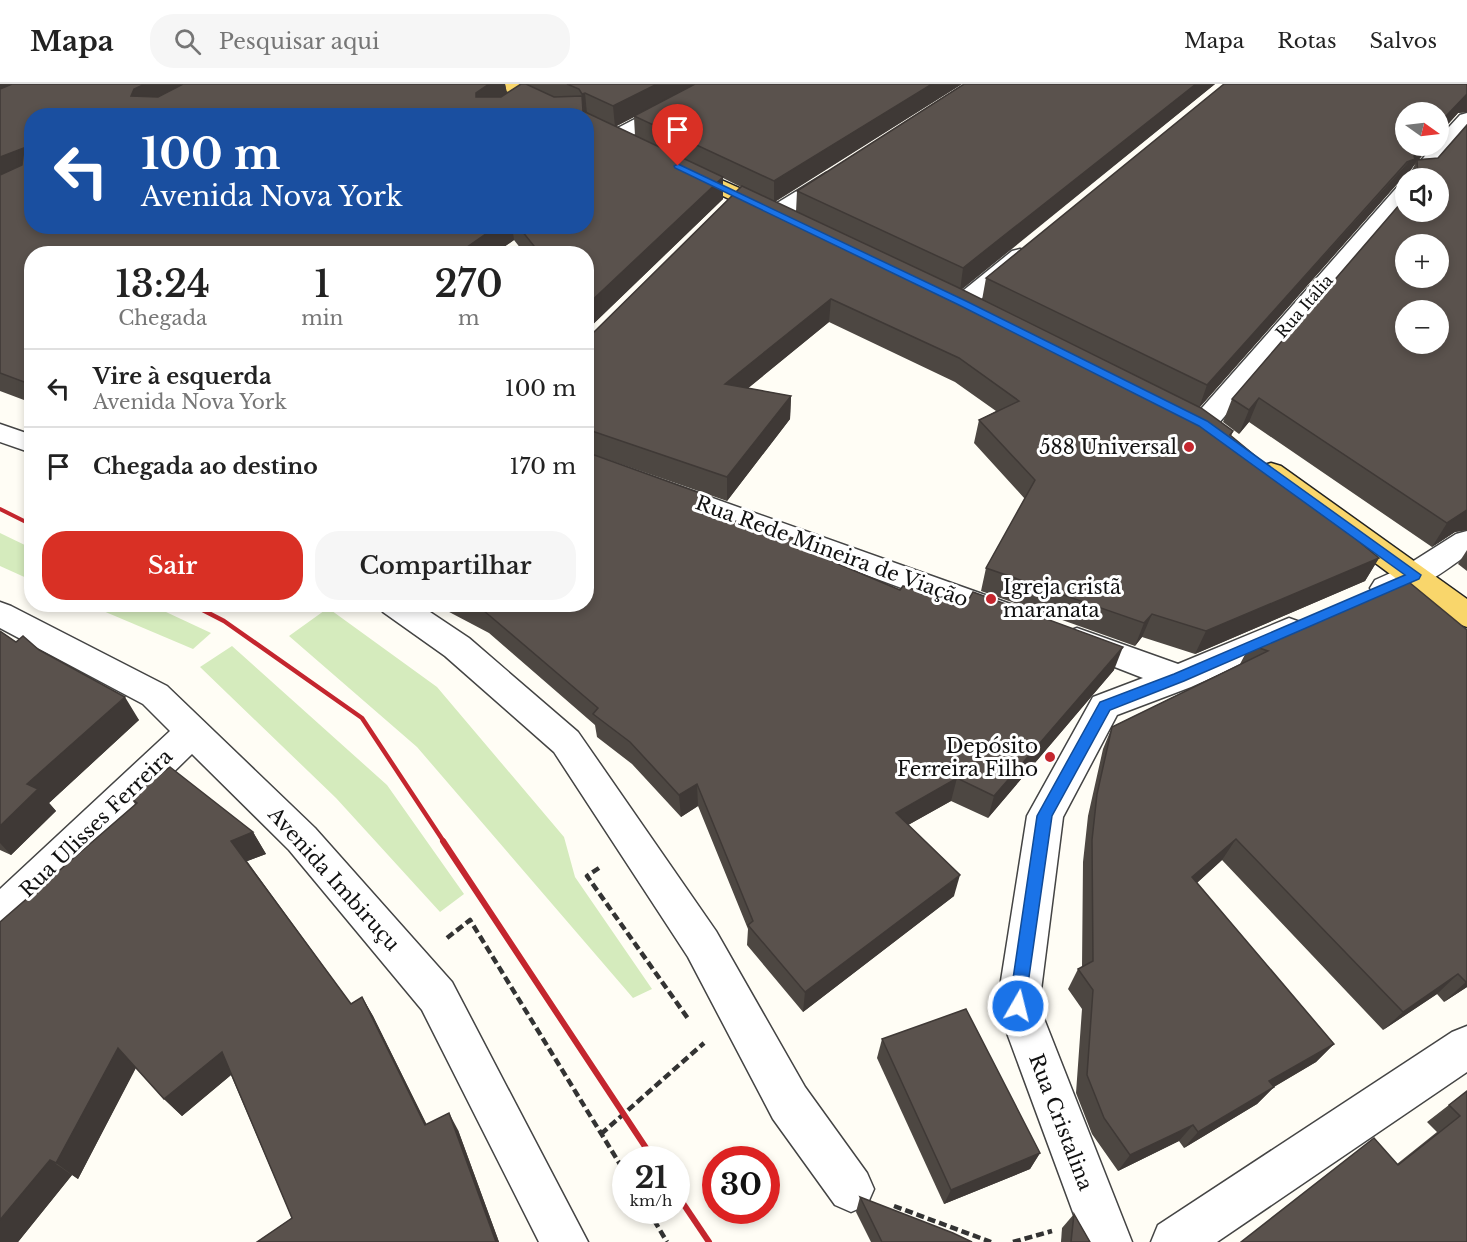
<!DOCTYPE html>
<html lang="pt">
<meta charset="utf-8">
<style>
body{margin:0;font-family:"Libre Baskerville",serif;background:#f6f6f6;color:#222;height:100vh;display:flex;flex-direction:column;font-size:22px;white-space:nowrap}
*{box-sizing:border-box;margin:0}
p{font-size:20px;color:#767676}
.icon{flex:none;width:33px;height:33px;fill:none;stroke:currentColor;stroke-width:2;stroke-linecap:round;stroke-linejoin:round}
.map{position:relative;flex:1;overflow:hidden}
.side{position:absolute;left:24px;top:162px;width:570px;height:366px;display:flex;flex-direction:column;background:#fff;border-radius:24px;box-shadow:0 3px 9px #0003}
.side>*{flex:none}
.guide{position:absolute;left:24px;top:24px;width:570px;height:126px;border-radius:24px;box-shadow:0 3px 9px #0003;background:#1a4fa0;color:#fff;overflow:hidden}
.needle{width:39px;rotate:104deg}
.controls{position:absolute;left:1395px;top:18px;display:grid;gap:12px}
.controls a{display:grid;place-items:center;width:54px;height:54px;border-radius:50%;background:#fff;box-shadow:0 3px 9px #0003;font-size:30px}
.speed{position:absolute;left:612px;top:1062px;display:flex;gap:12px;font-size:30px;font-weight:700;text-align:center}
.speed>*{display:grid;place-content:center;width:78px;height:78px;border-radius:50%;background:#fff;box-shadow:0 3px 9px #0003;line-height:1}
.speed small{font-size:15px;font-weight:400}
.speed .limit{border:9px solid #d22;background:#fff;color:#111}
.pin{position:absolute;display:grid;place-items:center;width:51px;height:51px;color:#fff;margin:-62px -26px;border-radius:50% 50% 50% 0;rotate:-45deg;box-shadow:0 0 6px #0007}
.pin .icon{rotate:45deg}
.me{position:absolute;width:66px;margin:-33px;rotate:8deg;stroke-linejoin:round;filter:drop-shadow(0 0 4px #0008)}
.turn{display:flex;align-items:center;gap:21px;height:126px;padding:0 18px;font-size:27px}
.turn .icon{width:78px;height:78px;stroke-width:2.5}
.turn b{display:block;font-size:42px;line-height:51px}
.eta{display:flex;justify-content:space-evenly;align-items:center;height:102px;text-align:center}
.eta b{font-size:36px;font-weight:600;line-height:42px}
.primary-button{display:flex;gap:12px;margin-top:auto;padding:12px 18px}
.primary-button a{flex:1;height:69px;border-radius:24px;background:#d93025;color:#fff;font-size:24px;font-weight:600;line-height:69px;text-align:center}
.primary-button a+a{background:#f6f6f6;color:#222}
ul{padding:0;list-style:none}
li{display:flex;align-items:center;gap:18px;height:78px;padding:0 18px;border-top:2px solid #e0e0e0}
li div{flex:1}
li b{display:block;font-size:22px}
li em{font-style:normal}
header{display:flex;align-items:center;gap:36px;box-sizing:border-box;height:84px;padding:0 30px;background:#fff;border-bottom:2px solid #e0e0e0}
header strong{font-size:28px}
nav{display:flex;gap:33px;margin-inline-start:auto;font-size:21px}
.search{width:420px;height:54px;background:#f6f6f6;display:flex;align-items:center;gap:15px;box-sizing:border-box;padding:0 21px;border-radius:24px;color:#767676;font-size:22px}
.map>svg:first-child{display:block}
</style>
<header>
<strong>Mapa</strong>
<div class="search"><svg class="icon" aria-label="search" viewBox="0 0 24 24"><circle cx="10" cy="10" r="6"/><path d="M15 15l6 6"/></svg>Pesquisar aqui</div>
<nav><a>Mapa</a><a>Rotas</a><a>Salvos</a></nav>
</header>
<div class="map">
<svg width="1467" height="1158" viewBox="0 0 1467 1158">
<rect width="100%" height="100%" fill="#fffdf5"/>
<g fill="#d5ebbd">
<path d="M0,449L31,464V496L0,482Z"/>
<path d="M89,521H151L211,549L193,565Z"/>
<path d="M328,524L437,603L564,753L575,793L652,905L633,914L417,663L289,552Z"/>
<path d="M232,562L387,701L464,810L440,828L336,714L200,583Z"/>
</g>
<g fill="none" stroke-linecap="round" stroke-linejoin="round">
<defs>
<g id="minor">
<path d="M702,0H725L722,4L624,56H610L607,52L610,48Z"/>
<path d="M1467,29V47L1426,94L1406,95L1433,62H1438V55L1460,31Z"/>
<path d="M833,87L840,89L843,93L840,97L785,134L777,135L769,134L766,129L769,124L826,89Z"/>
<path d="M1406,99V119L1213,346L1203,348L1193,346L1190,340L1193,334L1399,101Z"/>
<path d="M0,340L32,351V369L0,358Z"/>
<path d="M586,369L1019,523L1024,531L1019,539L1008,543L997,539L586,388Z"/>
<path d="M1467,447V471C1444,487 1403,520 1375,512L1370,504L1375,496L1404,483L1456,450Z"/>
<path d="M0,518L11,522L167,602L315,744L452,898L588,1158H539L422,926L289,766L192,670L14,844L0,849V805L170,647L143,620L0,544Z"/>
<path d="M379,520H418L469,554L578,648L716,847L805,1003L867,1089L874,1105L867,1121L851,1128L835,1121L773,1035L688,873L554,668L445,572L383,528Z"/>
<path d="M1289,534L1300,538L1305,546L1300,554L1191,603L1117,631L1063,733L1039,922L1132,1158H1084L997,922L1027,732L1093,613L1143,594L1066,564L1061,556L1066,548L1077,544L1178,580Z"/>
<path d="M1467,942V988L1217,1158H1151L1158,1141L1452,948Z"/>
</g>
<path id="tertiary" d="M1020,165L1028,167L1031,172L1028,177L970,224L962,226L954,224L950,219L954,214L1012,167Z"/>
<g id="primary">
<path d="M497,0H521L580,28L582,32H557L500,4Z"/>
<path d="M683,79L782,123L785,128L782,133L774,134L766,133L676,89L673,85L676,81Z"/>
<path d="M1271,379L1281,382L1467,515V543L1456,539L1261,394L1257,388L1261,382Z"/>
</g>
</defs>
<use href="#minor" stroke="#444" stroke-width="3"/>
<use href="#tertiary" stroke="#444" stroke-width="3"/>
<use href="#primary" stroke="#222" stroke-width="3"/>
<g stroke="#333" stroke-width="4.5" stroke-dasharray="8 4" stroke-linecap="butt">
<path d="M599,784L587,792L689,936"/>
<path d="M447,854L470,836L626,1090"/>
<path d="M601,1050L704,959"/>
<path d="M894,1122L991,1158"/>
<path d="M648,1126L667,1158"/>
<path d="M1013,1158L1052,1147"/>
</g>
<use href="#minor" fill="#fff" fill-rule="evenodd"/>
<use href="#tertiary" fill="#fff" fill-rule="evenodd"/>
<use href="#primary" fill="#f9d66b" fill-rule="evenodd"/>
<path stroke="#c4262e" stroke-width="4" d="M0,425L32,441"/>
<path stroke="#c4262e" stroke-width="4.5" d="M191,520L224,537L362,634L444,758"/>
<g stroke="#c4262e" stroke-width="6">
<path d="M443,757L654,1076"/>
<path d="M676,1109L709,1158"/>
</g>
</g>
<g fill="#4d4742" fill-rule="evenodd">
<path d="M0,0H505L507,9L521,0H526L554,13L526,0H962L775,118L796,128L797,107L964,0H1215L961,205L982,216L986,194L1224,0H1467V28L1458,29L1441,48L1438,54V28H1406V62H1430L1419,75L1438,74L1467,41V446L1455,448L1432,463L1249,338L1239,350L1223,338L1232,315L1406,113V128H1438V94H1409L1415,80L1410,87L1405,97L1397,100L1199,324L1233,347L1231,352L1379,474L1365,497L1195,570L1142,553L1135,562L981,507L986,484L1025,415L974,359L979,336L996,327L955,298L829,238L748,304L791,312L790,335L727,417L586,368V250L594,248L741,103L723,94V115L586,247V170H525L514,156L494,170H32V319L0,307ZM32,32H586V142H32ZM634,33L635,52L616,42ZM1406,160H1438V194H1406ZM1406,226H1438V260H1406Z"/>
<path d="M712,430L810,459L809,467L900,506L1114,586L988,734L951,717L908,741L954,812L803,928L747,861L748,845L698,722L681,733L632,680L597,653L595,641L489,549L434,520H586Z"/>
<path d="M1467,466V487L1458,480Z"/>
<path d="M1404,494L1467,903L1444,918L1437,910L1383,946L1222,776L1197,799L1334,960L1316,978L1274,1003L1257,1020L1184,1064L1179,1057L1118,1087L1092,1050L1076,1009L1082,925L1068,905L1078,885L1082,883L1083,778L1088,732L1103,665L1112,643L1240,580L1250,561Z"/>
<path d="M0,547L16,558L39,566L139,636L49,719L56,727L11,771L0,766Z"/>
<path d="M130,713L253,748L266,770L247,777L351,920L362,913L373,932L427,1041L458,1046L499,1158H257L292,1134L231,991L182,1032L164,1015L136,983L78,1095L72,1091L18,1158H0L135,720Z"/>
<path d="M882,955L1040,1069L1030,1085L944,1120L877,974Z"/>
<path d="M1467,1007V1158L1397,1080L1437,1048L1427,1038Z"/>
<path d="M860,1113L972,1158H871L856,1128Z"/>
<path d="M1074,1130L1090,1158H1061L1062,1144Z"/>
</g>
<g fill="#3f3936">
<path d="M0,0H28L0,13Z"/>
<path d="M145,0H192L139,32L131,12L134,5Z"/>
<path d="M489,0H505L507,10L480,30L476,13V9Z"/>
<path d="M657,0H697L634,32V33L615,43L613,22Z"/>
<path d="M932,0H962L774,118V97Z"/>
<path d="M1196,0H1215L960,207L963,184Z"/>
<path d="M585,9L587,30L584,31L582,10Z"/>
<path d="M1467,10V28L1458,29L1441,48L1438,54V43L1446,32Z"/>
<path d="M1423,62H1430L1417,78V76L1415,80L1410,87L1405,97L1397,100L1199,324L1207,301Z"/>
<path d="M24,64L32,81L0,99V73Z"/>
<path d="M723,93V115L586,247V222Z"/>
<path d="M270,142H306L273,168L265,149V146Z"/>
<path d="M497,142H512L514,156L494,170H457Z"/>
<path d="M831,215L829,238L725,323V300Z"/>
<path d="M791,312L790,335L727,417V393Z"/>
<path d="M1259,314L1249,338L1239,350L1249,326Z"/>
<path d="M711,413L712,437L700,427Z"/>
<path d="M1467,426V446L1455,448L1432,463L1447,439Z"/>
<path d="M810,459L808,483L805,466Z"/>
<path d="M1379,474L1365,497L1195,570L1206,547Z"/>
<path d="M1152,530L1142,553L1135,562L1144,539Z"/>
<path d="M1123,563L1114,586L988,734L994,712Z"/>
<path d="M125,613L139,636L49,719L56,727L11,771L0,759V742L27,700Z"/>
<path d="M957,694L951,717L892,750L896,729Z"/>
<path d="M697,700L698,722L681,733L679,711Z"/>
<path d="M253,748L266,770L245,778L231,757Z"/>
<path d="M1236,755L1222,776L1180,814L1192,793Z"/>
<path d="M960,791L954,812L803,928L805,908Z"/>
<path d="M1458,890L1437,910L1383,946L1403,928Z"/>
<path d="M1467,897V903L1444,918Z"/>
<path d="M362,913L373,932L435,1058L425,1041Z"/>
<path d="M1334,960L1316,978L1253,1015L1269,997Z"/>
<path d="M118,964L137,982L78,1095L56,1079Z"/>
<path d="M222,968L237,986L182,1032L164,1015Z"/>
<path d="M1274,1003L1257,1020L1184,1064L1198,1048Z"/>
<path d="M449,1029L458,1046L499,1158H496Z"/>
<path d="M1193,1041L1179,1057L1118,1087L1130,1071Z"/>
<path d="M1040,1069L1030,1085L944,1120L951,1106Z"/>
<path d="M50,1076L72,1091L18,1158H0V1136Z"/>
</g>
<g fill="#5a524d" stroke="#3f3936" stroke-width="1.5" fill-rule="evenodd">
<path d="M12,0H145L134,5L131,12L158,13L183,0H489L476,9V13H501L521,0H526L554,13L582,12L583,27L723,93L586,222V170H536L538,167L518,142H586V32H32V142H270L265,146V149H294L303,142H497L457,170H32V301L0,289V91L22,81L24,64L0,73V5Z"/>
<path d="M567,0H657L613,22L585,9L582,10L579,5Z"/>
<path d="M695,0H932L774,97L634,32Z"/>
<path d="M964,0H1196L963,184L797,107Z"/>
<path d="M1224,0H1467V10L1446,32V39H1441L1438,43V28H1406V62H1423L1414,72L1415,75L1407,78L1207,301L986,194Z"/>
<path d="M1467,41V426L1447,439L1259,314L1249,326L1232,315L1406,113V128H1438V94H1418L1417,76L1438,74ZM1406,160H1438V194H1406ZM1406,226H1438V260H1406Z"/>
<path d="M742,102L957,203L1201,324L1233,347L1230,351L1379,474L1206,547L1152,530L1144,539L986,484L1035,396L979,336L1019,317L959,274L831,215L725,300L791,312L727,393L586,345V250L594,248Z"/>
<path d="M586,368L711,413L700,427L810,459L805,466L900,506L903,502L965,522L973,508L1123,563L994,712L957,694L896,729L960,791L805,908L748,841L753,837L697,700L679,711L630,658L593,630L598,624L483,526L473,520H586Z"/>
<path d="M1404,494L1467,546V897L1466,898L1458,890L1403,928L1236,755L1192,793L1334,960L1269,997L1274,1003L1198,1048L1193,1041L1130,1071L1104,1034L1087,991L1093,906L1078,885L1093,877L1092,756L1097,710L1112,643L1268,567L1250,561Z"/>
<path d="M0,547L16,558L23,552L39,566L125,613L27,700L38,705L0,742Z"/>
<path d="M170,683L253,748L231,757L351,920L362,913L425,1041L449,1029L496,1158H257L292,1134L222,968L164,1015L118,964L56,1079L50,1076L0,1136V838L137,719L130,713Z"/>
<path d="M966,925L1040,1069L951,1106L882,955Z"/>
<path d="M1467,1007V1158H1241L1374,1054L1398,1081L1460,1032L1449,1021Z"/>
<path d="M860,1113L953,1149L972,1158H882Z"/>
<path d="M1074,1130L1090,1158H1071Z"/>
</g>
<path fill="#1a73e8" stroke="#114b97" stroke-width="1.5" d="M678,80L966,217L1207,337L1421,491L1419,495L1184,597L1110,626L1052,732L1024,928L1018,931L1012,928L1009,922L1037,732L1100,618L1174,590L1405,491L1199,342L959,221L675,84L674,82Z"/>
<g fill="#c4262e" stroke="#fff" stroke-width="2">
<circle cx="1189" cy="363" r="6"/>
<circle cx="991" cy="515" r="6"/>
<circle cx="1050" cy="673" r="6"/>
</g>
<g text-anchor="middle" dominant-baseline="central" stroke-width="6" stroke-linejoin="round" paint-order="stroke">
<g font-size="16" fill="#111" stroke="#fff">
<text transform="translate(1304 222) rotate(-49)">Rua Itália</text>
</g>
<g font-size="20" fill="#111" stroke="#fff" text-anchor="end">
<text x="1177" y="363">588 Universal</text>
<text x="1003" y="503" text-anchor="start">Igreja cristã<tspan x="1003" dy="23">maranata</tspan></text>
<text x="1038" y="662">Depósito<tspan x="1038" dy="23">Ferreira Filho</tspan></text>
</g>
<g font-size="20" fill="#111" stroke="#fff">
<text transform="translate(832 467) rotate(20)">Rua Rede Mineira de Viação</text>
<text transform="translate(96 739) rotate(-44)">Rua Ulisses Ferreira</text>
<text transform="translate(334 795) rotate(48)">Avenida Imbiruçu</text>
<text transform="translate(1061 1038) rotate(69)">Rua Cristalina</text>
</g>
</g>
</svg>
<div class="controls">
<a><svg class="needle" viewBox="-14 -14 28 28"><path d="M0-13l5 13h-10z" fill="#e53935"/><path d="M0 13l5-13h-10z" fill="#767676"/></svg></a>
<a><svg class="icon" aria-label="sound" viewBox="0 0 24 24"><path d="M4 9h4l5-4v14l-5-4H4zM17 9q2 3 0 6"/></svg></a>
<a>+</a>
<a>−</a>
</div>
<div class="speed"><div>21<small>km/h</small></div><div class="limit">30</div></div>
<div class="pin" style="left:678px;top:82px;background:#d93025"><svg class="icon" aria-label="arrive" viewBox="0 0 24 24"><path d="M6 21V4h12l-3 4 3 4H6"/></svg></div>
<svg class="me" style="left:1018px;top:922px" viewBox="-20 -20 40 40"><circle r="17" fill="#1a73e8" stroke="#fff" stroke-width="3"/><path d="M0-11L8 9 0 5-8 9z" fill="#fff"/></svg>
<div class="guide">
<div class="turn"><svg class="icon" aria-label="left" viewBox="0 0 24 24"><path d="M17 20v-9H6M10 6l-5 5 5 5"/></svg><div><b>100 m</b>Avenida Nova York</div></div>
</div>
<section class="side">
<div class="eta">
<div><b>13:24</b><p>Chegada</p></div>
<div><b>1</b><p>min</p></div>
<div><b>270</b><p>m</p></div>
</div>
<ul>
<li><svg class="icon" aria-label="left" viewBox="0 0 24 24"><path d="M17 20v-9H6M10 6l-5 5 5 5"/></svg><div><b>Vire à esquerda</b><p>Avenida Nova York</p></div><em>100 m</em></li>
<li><svg class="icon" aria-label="arrive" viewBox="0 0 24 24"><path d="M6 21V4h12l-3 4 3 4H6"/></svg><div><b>Chegada ao destino</b></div><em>170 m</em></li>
</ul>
<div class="primary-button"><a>Sair</a><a>Compartilhar</a></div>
</section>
</div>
